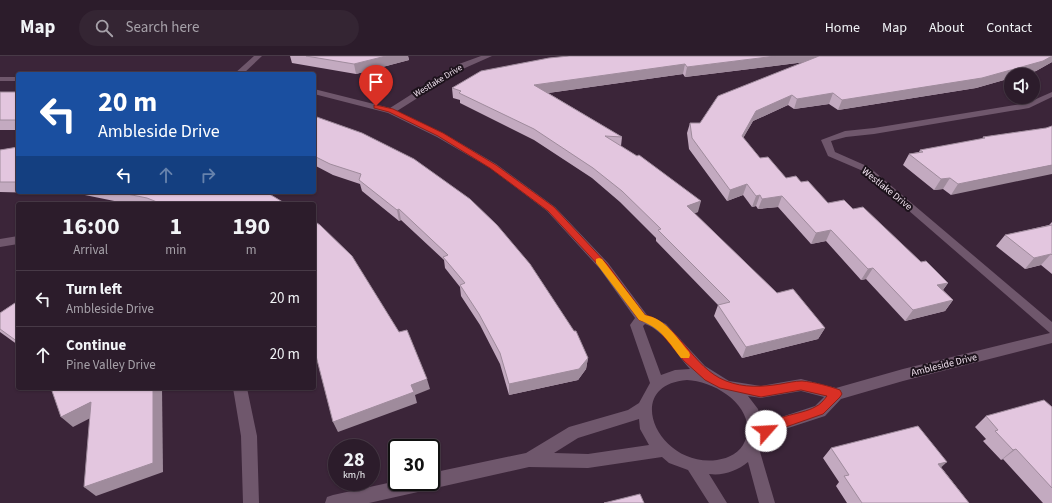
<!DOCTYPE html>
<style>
body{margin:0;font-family:"Source Sans 3",sans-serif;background:#342533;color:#f1f3f6;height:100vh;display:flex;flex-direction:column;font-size:15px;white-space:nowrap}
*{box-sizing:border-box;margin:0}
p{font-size:13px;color:#a6a1a9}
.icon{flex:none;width:22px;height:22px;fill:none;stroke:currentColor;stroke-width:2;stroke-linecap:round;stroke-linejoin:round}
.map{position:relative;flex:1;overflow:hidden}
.details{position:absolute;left:16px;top:146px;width:300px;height:188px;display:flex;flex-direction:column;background:#2c1c2b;border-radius:4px;box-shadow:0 1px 3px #0004,0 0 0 1px #483a47}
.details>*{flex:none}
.top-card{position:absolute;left:16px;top:16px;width:300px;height:122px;border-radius:4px;box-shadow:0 1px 3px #0004,0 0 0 1px #483a47;background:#1a4fa0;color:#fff;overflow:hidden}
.buttons{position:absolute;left:1004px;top:12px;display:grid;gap:8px}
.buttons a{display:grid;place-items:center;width:36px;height:36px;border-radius:50%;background:#2c1c2b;box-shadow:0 1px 3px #0004,0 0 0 1px #483a47;font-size:20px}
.speed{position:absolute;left:328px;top:383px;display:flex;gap:8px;font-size:20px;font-weight:700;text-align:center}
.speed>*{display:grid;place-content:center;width:52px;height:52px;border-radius:50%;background:#2c1c2b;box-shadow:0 1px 3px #0004,0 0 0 1px #483a47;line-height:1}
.speed small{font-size:10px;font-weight:400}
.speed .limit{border:2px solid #111;border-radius:6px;background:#fff;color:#111}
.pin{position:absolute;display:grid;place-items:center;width:34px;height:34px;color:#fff;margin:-41px -17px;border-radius:50% 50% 50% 0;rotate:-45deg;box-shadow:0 0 4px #0007}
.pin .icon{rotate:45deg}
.me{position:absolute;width:44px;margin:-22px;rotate:64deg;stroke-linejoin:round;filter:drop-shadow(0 0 3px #0008)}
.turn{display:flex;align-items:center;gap:14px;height:84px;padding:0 16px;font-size:18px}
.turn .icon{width:52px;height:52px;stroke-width:2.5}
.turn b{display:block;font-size:28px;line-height:34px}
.lanes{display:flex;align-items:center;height:38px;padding:0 16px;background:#0003;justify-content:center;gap:20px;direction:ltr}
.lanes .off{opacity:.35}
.eta{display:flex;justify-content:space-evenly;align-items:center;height:68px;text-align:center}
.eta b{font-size:24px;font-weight:700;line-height:28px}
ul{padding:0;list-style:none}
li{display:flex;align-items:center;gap:12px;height:56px;padding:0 16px;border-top:1px solid #483a47}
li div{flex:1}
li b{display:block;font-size:15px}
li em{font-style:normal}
header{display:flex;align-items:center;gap:24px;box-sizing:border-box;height:56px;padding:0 20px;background:#2c1c2b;border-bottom:1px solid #483a47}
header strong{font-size:19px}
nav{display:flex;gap:22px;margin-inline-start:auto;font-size:14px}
.search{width:280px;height:36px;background:#342533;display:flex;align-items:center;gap:10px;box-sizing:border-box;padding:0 14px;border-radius:22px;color:#a6a1a9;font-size:15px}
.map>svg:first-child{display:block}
</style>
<header>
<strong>Map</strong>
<div class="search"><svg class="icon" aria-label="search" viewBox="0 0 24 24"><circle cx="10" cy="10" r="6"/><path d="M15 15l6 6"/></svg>Search here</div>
<nav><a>Home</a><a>Map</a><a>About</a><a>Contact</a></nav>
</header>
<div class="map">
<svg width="1052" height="447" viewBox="0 0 1052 447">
<rect width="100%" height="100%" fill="#3b2539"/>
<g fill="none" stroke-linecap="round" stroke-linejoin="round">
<g fill="#6f576c" fill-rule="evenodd">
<path d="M254,0H262L243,18H234Z"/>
<path d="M481,0H492L465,12L397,55L443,77L496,108L555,151L608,207L647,259L666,268L705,310L729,325L761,330L801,323L836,332L903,313L1050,277L863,115L828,100L821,84L845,75L874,72L1027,47L1052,36V41L1029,52L874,78L846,81L831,85L835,96L869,111L1052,266V287L903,325L841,343L825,360L782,374L758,389L775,447H759L748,406C737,415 723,420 709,418L727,447H709L688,414L669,407L662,401L588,412L529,411L369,447H325L327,441L333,439L397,425L431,426V417L526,397L569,371L628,354L639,347L650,327L630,269L635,262L600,213L547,155L490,112L437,81L388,57L314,38V33L390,52L459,8ZM645,268C665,275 676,298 690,313L675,314L661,319L643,270ZM687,324C716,325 758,352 745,385C740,397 729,402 717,404C658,412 621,329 687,324ZM801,335L824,341L815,350L772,364L763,370L758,353L748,340L761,342ZM639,363L640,373L649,389L588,398L554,397L578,382Z"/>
<path d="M121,16H154L158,18H120Z"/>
<rect x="0" y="21" width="18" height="4"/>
<path d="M18,180V188L0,191V183Z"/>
<path d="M233,332H247L257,380L259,447H243L241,380Z"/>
</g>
</g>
<g fill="#c3aac0">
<path d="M290,0H408L409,4L356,18L292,7Z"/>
<path d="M1052,0V6L1036,15L976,32L838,54L829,48L794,53L788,49L753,65L743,82L760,102L786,122L801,126L828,147L853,153L921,206L948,227L943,234L953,244L945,255L905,265L866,223L861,224L826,185L811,188L778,151L758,153L756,150L752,151L743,139L727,145L689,93L687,77L690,67H700L805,6L685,21L683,18L548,37L622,81L621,90L698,156L694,157L777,237L825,272L818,283L742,302L714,260L718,249L656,185V182L620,146L592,122L534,84L460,47V44L453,42L452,32L549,2Z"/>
<rect x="0" y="36" width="18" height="38"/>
<path d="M314,60L588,302L586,313L578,324L509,339L500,308L480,269L461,240L460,231L445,212L444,204L401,164L399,165L362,135L360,128L333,119L314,109Z"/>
<path d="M1046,72L951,139L943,133L934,134L903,109L909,98L919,96L920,94L982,83L983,81Z"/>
<path d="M18,91V136H266L286,148H129L80,138L0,136V94Z"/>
<path d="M1052,166V218L1041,209L1025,213L996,190L1005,179L1049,169Z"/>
<path d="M18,245V289L0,276V257Z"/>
<path d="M1052,351V447H1043L1003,403L1001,404L983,385L986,383L975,371L986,360Z"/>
<path d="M831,392L941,411L969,447H847L836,430L839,426L823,402Z"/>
</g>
<g fill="#9f8b9c">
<path d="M386,0H408L409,4L356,18L354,8Z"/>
<path d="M776,0H822L821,4L685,21L687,11Z"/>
<path d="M1052,0V6L1036,15L1021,19H1011V22L976,32L838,54L842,44Z"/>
<path d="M685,8L683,18L534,39V29Z"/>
<path d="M833,37L829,48L794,53L797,43Z"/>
<path d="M792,39L788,49L753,65L738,91L742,80L756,55Z"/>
<path d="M1052,109V118L951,139L958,128Z"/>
<path d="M950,122L943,133L934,134L941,123Z"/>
<path d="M747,128L743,139L727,145L730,134Z"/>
<path d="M760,139L756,150L752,151L756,140Z"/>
<path d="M782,140L778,151L758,153L762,143Z"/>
<path d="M701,145L698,156L684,161L687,150Z"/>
<path d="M399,153L401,164L399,165L397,154Z"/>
<path d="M831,174L826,185L811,188L816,177Z"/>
<path d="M1051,198L1041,209L1025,213L1034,202Z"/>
<path d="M873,212L866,223L861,224L868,213Z"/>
<path d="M948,227L940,238L937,229Z"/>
<path d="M953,244L945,255L905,265L913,254Z"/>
<path d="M825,272L818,283L742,302L746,291Z"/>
<path d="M588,302L586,313L578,324L509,339V328Z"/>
<path d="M427,323L430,333L415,339L417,347L338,376L333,366L411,329Z"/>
<path d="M153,332H162L163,416L96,440L84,431Z"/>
<path d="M91,346L102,356L73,371L61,361Z"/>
<path d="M1016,393L1003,403L1001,404L1013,394Z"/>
<path d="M947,406L936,416L938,408Z"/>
</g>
<g fill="#e3c6df" stroke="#9f8b9c">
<path d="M306,0H386L354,8Z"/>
<path d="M569,0H776L687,11L685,8L534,29L622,81L605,80L637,100L639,99L701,145L687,150L777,237L793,233L825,272L746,291L718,249L730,246L658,174L661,173L622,135L593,112L534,73L459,37L461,35L452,32L481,15L549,2Z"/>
<path d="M819,0H1052L1043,5L982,22L842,44L833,37L797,43L792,39L756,55L742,80L760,102L768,101L786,122L796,120L801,126L808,125L828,147L844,144L853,153L863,151L921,206L926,205L948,227L937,229L953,244L913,254L873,212L868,213L831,174L816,177L782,140L762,143L760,139L756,140L747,128L730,134L692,82L690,67H700L718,40Z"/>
<rect x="0" y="36" width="18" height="28"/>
<path d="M314,60L362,77L414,103L470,143L497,169L530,208L574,275H576L588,302L579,313L509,328L500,297L479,258L460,229L465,227L443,201L448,199L399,153L397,154L359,124L361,118L330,108L314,100Z"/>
<path d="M1052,70V109L958,128L950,122L941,123L909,98L923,96L920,94L985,82L983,81L1046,72Z"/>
<path d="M18,91V126H0V94Z"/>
<path d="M117,136H266L286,148H162L147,142Z"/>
<path d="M314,165L320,169L352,200L399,276L407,274L427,323L411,329L414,336L333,366L314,292Z"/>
<path d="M1052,169V199L1051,198L1034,202L1005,179Z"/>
<path d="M18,245V286L0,273V257Z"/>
<path d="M51,332H153V407L84,431L91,346L61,361Z"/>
<path d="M1044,344L1052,351V432L1016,393L1013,394L995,375L998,374L986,360Z"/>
<path d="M918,370L947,406L938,408L969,447H862L844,420L849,419L831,392Z"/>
<path d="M640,438L644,447H604Z"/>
</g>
<path fill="#d93025" stroke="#8d1f18" d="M376,49L393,53L443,77L496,109L554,151L607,208L645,259C678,266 692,312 726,325C744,332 762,331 781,328C787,327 795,325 802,325C814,326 829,330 840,334L842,338L840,341L823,358L780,373L766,380L762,379L760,375C767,360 802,359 815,351C820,349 824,344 827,340L801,334L761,341L720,332L705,324L684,305L657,272L649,267L639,264L601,212L548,155L490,112L438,80L389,56L374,52V49Z"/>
<path fill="#f59e0b" d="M599,202L602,203L645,259C666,263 676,281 689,296L690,299L689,302H681C667,284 661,272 639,264L596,207V203Z"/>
<g text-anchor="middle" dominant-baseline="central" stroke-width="4" stroke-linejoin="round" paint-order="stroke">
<g font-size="9" fill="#f0e1ee" stroke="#1c121b">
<text transform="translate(438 25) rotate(-31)">Westlake Drive</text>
</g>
<g font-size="10" fill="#f0e1ee" stroke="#1c121b">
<text transform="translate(887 133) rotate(39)">Westlake Drive</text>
<text transform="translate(944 309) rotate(-14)">Ambleside Drive</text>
</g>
</g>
</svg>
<div class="buttons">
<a><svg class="icon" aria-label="sound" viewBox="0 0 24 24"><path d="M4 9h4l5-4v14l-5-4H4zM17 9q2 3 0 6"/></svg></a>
</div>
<div class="speed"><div>28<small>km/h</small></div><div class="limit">30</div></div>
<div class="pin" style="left:376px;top:50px;background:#d93025"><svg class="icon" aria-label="arrive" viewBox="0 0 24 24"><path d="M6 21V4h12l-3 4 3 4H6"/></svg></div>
<svg class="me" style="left:766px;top:375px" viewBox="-20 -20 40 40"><circle r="19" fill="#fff"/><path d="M0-13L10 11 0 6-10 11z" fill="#d93025"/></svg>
<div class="top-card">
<div class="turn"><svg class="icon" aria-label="left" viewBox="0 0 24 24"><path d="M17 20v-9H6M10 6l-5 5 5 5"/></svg><div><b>20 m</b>Ambleside Drive</div></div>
<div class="lanes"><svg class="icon" aria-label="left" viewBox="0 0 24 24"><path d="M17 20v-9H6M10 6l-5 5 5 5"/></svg><svg class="icon off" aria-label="ahead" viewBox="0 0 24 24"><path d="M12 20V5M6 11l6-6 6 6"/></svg><svg class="icon off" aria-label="right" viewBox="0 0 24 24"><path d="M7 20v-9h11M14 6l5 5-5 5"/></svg></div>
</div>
<section class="details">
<div class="eta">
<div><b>16:00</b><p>Arrival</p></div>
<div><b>1</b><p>min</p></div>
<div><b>190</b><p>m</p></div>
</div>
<ul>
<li><svg class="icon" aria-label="left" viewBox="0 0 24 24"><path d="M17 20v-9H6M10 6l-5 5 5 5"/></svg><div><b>Turn left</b><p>Ambleside Drive</p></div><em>20 m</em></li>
<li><svg class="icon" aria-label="ahead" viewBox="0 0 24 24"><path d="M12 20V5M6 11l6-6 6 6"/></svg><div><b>Continue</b><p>Pine Valley Drive</p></div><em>20 m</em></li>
</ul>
</section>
</div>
